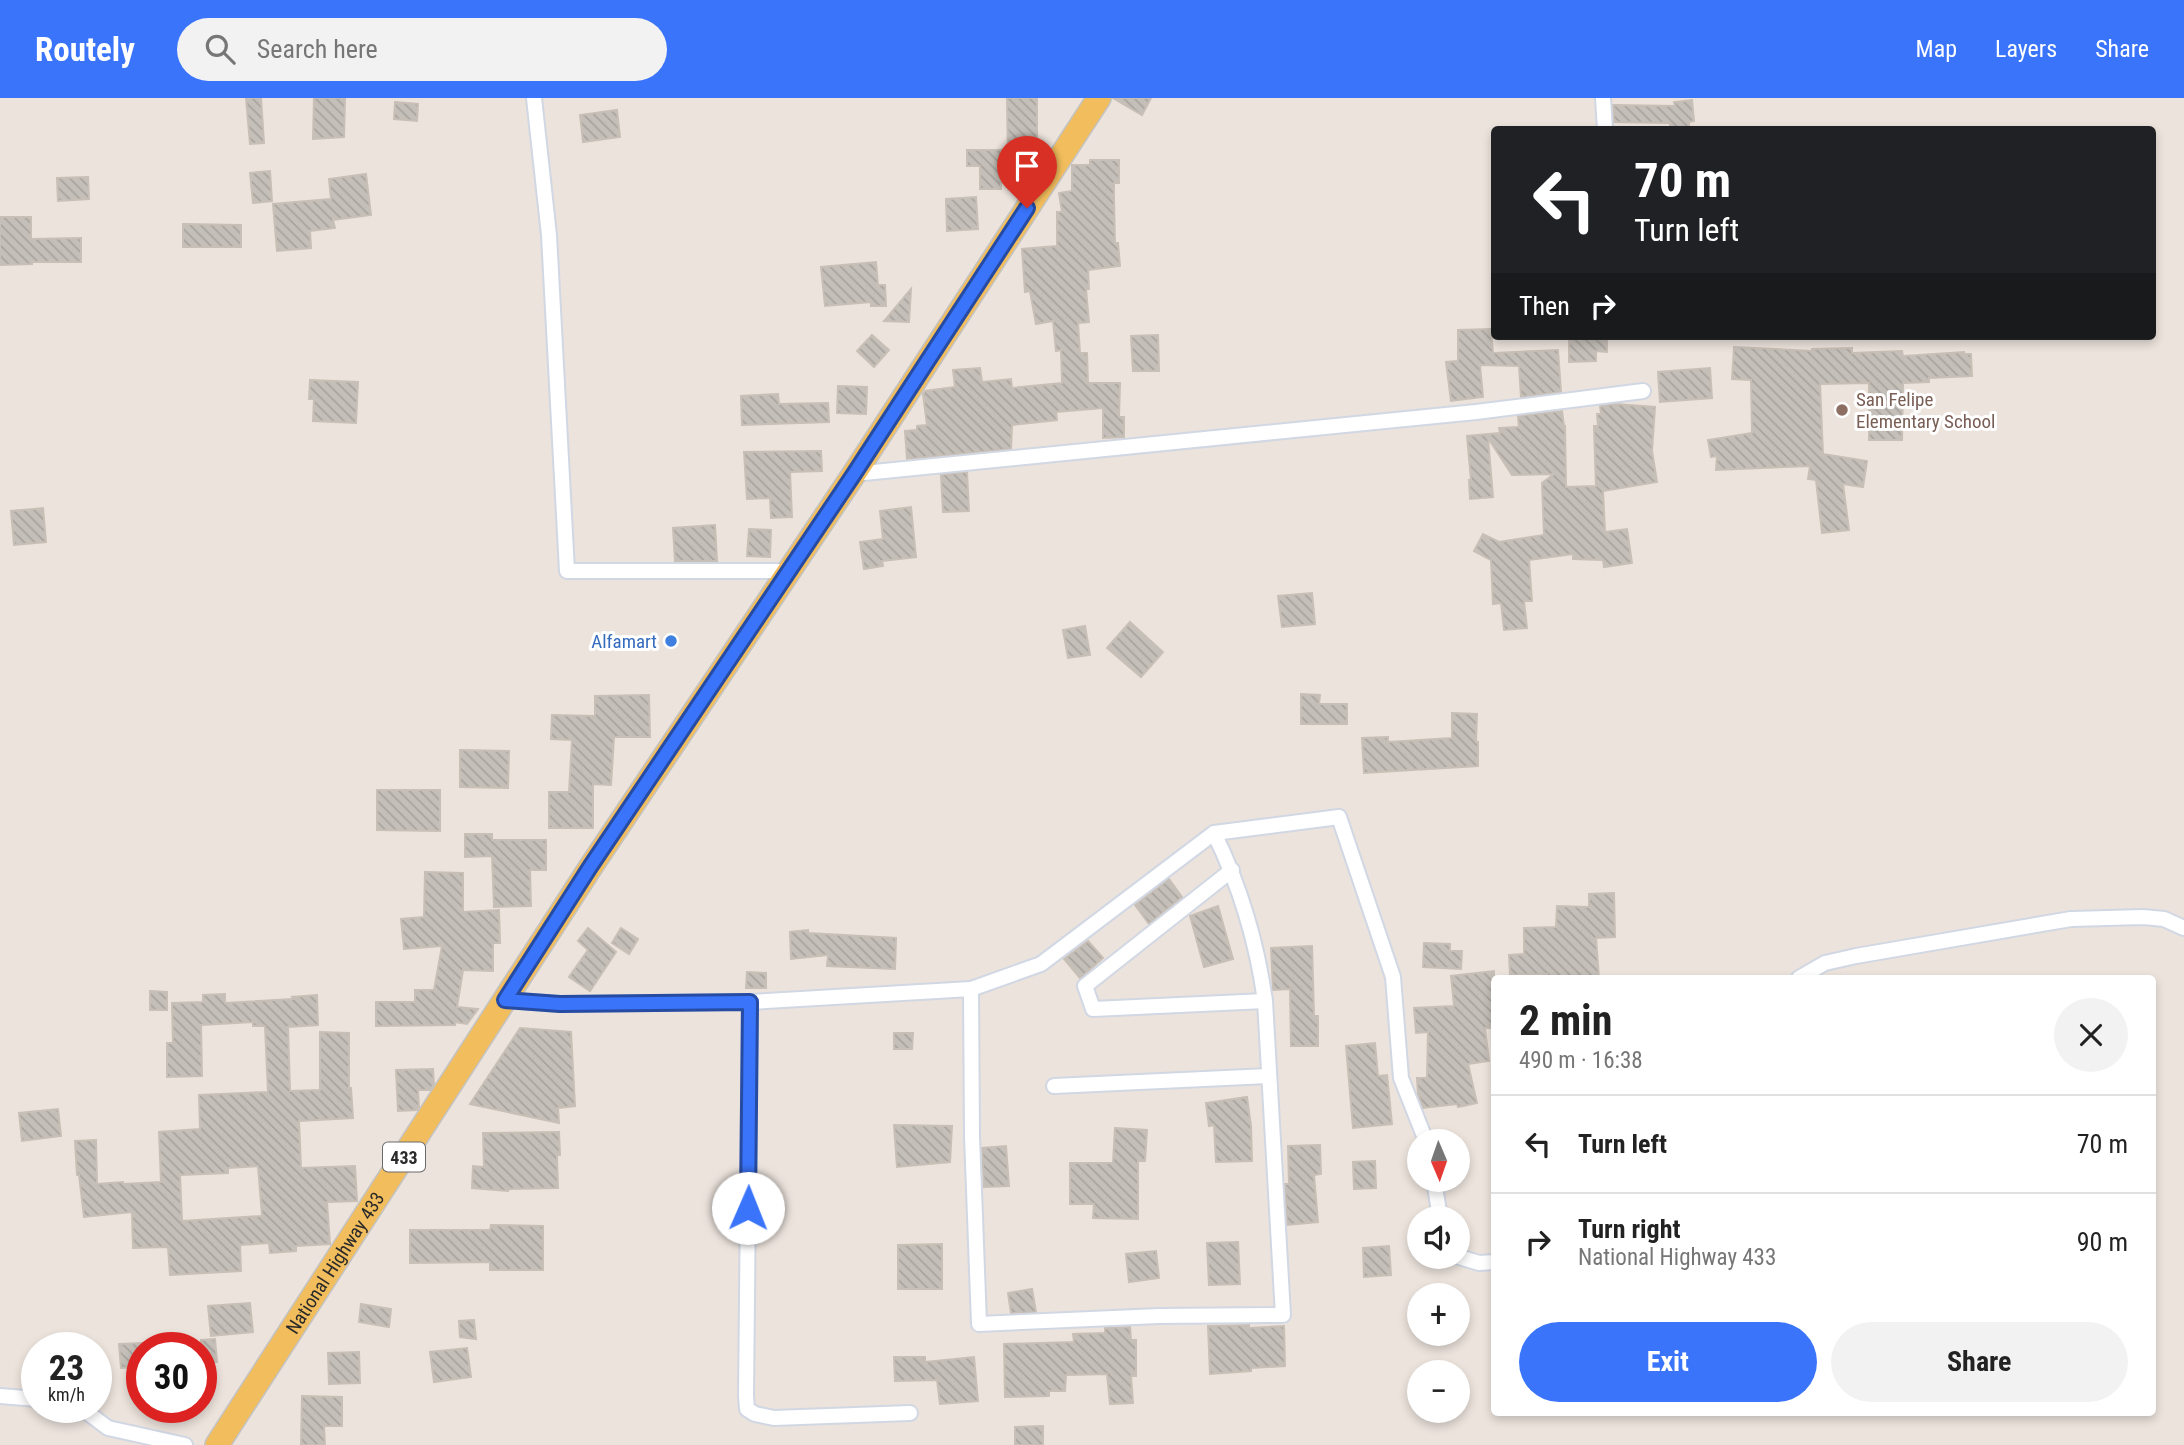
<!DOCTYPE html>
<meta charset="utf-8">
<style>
body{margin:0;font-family:"Roboto Condensed",sans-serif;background:#f2f2f2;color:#222;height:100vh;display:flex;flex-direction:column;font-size:26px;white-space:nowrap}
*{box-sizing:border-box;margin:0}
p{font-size:23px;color:#767676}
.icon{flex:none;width:38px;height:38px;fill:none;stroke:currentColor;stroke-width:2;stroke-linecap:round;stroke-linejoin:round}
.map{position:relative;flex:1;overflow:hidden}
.sheet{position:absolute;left:1491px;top:877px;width:665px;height:441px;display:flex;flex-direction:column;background:#fff;border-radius:7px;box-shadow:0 4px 10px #0003}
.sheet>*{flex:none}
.top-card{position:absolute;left:1491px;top:28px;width:665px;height:214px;border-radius:7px;box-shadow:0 4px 10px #0003;background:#202124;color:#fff;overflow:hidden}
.needle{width:46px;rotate:178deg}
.tools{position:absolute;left:1407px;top:1031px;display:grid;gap:14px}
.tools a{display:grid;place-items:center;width:63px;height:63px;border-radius:50%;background:#fff;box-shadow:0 4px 10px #0003;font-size:35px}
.speed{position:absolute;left:21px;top:1234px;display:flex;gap:14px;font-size:35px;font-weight:700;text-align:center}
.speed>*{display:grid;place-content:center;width:91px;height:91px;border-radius:50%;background:#fff;box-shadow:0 4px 10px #0003;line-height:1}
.speed small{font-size:18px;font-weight:400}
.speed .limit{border:10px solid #d22;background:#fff;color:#111}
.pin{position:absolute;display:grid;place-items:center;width:60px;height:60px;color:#fff;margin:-72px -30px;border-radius:50% 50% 50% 0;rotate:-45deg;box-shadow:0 0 7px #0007}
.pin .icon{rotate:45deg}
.me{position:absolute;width:77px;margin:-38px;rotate:1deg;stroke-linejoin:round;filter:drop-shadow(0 0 5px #0008)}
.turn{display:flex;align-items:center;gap:24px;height:147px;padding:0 28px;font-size:32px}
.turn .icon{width:91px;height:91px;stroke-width:2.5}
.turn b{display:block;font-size:49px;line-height:60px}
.then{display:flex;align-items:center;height:66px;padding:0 28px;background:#0003;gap:14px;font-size:26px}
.round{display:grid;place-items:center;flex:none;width:74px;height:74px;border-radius:37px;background:#f2f2f2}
.summary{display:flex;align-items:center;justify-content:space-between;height:119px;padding:0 28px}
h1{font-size:42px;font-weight:700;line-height:52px}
.primary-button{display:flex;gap:14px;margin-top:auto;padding:14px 28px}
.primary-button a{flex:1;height:80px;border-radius:42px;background:#3a74fb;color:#fff;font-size:28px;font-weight:700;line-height:80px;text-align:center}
.primary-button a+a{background:#f2f2f2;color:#222}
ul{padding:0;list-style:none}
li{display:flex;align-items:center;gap:21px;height:98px;padding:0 28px;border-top:2px solid #e0e0e0}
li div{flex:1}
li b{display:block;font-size:26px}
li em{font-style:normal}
header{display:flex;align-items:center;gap:42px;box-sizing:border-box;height:98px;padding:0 35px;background:#3a74fb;color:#fff}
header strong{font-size:33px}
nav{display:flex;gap:38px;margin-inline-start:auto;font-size:24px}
.search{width:490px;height:63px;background:#f2f2f2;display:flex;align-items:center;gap:18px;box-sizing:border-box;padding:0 24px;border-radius:38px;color:#767676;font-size:26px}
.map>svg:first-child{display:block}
</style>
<header>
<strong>Routely</strong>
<div class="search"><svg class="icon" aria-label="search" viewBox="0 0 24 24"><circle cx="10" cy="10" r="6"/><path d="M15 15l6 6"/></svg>Search here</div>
<nav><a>Map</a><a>Layers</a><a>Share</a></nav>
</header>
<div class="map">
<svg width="2184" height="1347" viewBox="0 0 2184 1347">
<defs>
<pattern id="building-back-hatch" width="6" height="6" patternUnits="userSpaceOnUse" patternTransform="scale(1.75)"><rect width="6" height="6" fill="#c4bfb8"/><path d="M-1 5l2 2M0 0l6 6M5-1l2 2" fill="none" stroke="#a9a49e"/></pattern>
</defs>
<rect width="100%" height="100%" fill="#ece3dc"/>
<g fill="url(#building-back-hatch)" stroke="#c8bfb6" stroke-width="2" fill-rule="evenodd">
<path d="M246,0H261L264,45L250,46Z"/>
<path d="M314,0H345L344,39L313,41Z"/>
<path d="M1007,0H1037V63H1008Z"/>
<path d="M1113,0H1151L1142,17Z"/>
<path d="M1692,2L1694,23L1689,24V32H1670V25L1614,24L1613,7L1675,8L1674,4Z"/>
<path d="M395,4L418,6L417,23L394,21Z"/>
<path d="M617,12L620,39L583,44L580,17Z"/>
<path d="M967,52H1001V91H980V68H967Z"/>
<path d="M1090,62H1119V85H1114V102L1115,145H1118L1120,168L1088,172L1089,191H1086L1089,224L1078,225L1080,255H1087L1088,285H1120L1119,319H1124V339L1103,340V310L1056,314L1057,322L1012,327L1011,351L907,361L905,333L917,332V328L927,327L923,296L925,293L955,289L953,272L980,270L982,284L1011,281L1012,290L1062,285L1061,252L1056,253L1053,223L1036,226L1030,193L1025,194L1022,151L1057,148V114H1062L1059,95L1072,93V67H1090Z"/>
<path d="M270,73L272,103L253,105L250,75Z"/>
<path d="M366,76L371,117L333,122L335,130L310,133L311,150L277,153L273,106L331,101L329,81Z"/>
<path d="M88,79L89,101L58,103L57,80Z"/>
<path d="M976,99L978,131L947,133L946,101Z"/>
<path d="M0,119H31V141L81,140V164H32V166L0,167Z"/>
<path d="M183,126L241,127V149H183Z"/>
<path d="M876,164L878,187H885L886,208H871V204L825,208L821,169Z"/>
<path d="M911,191L909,224L884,223Z"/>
<path d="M1491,231L1493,255L1558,252L1561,294L1521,299L1519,268L1480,267L1483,299L1451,303L1446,264L1458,263V232Z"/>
<path d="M872,237L889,252L874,269L857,253Z"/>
<path d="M1158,237L1159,273H1133L1131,238Z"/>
<path d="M1569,238H1607V254L1596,253V263L1569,264Z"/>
<path d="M1734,249L1812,253V251L1852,250V255L1902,253L1903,258L1964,254V256H1971L1972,278L1929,280V284L1903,285L1902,342H1869V285L1820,286L1823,356L1867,363L1863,389L1843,386L1849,432L1822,435L1816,382L1808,381L1810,368L1716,372L1717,358L1711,359L1708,342L1752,335L1751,282L1732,281Z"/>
<path d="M1710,270L1712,300L1660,304L1658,274Z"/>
<path d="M310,282L358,284L356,325L313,323L314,301H309Z"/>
<path d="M838,288L867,289L866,316L837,315Z"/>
<path d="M778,296L779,306L828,305L829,324L742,327L741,298Z"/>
<path d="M1615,306L1655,309L1652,353L1657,384L1603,393L1605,434L1627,431L1632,465L1604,469L1603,462L1573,461V456L1529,462L1532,503H1524L1527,530L1504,532L1501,505L1493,506L1491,462L1474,453L1483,436L1499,444L1544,437L1542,385L1554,376L1512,377L1488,340L1493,399L1470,401L1469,382H1471L1467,338L1500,335L1499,330L1519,329L1518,318L1562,313L1564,328H1565L1566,389L1596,388L1594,328H1598L1597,316H1601L1600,308Z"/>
<path d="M821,353L822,373L790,374L792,419L771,420L770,400L747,401L744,354Z"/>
<path d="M967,374L969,413L943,414L941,377Z"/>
<path d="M911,409L916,459L882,463L883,468L864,471L860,444L883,441L880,413Z"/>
<path d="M43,410L46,444L14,447L11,413Z"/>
<path d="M715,427L717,463H675L673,430Z"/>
<path d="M749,431L771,432L770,459L747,458Z"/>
<path d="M1312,495L1315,526L1282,529L1278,498Z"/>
<path d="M1130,524L1163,554L1141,579L1107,550Z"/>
<path d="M1085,528L1090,557L1068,560L1063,532Z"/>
<path d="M1301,596L1320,597L1319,606H1347V626H1301Z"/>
<path d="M649,597L650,639H614L611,687L593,686V730H549V694H569L572,642L551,641L552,617L595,618V598Z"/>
<path d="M1452,615L1477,616L1476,644H1478V668L1364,675L1362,640L1388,639V644L1452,640Z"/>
<path d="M460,652L509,653L508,690L460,689Z"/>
<path d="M377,692H440V733L377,732Z"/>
<path d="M465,736H492V742H546V772H530L531,808L494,809L492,758L465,759Z"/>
<path d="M425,774L463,775V814L499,812L500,845H493V873L463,872L457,909L478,911L467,926L455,924V927L376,928V904H415V892H434L442,848L404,851L401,821L424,819Z"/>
<path d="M1169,781L1182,799L1149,826L1135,807Z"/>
<path d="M1614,795L1615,839L1596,840L1599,880H1547V876L1510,877L1509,857L1524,856V830L1556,829L1557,808L1589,809V796Z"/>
<path d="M1218,808L1233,861L1204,869L1190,818Z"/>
<path d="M588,830L616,854L590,893L569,879L588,852L578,843Z"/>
<path d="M621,830L638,841L629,856L612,845Z"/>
<path d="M808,832V835L896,840L895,871L827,868L828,857L791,861L790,834Z"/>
<path d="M1088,843L1103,860L1080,880L1064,861Z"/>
<path d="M1424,845L1450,846V853H1462L1461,871L1423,869Z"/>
<path d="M1312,848L1314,918H1318V948H1291L1290,891L1273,892L1271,850Z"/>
<path d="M1494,873V930H1485L1489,963L1468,966L1477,1005L1458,1009L1457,1006L1423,1010L1418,996L1417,980H1427L1428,934L1416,935L1414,910L1454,908L1451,878Z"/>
<path d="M747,874L766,875V890H746Z"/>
<path d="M150,893L167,894V912H150Z"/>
<path d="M225,896V905L293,901L292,899L317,897L318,927L288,929L290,993L320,992V934L349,935V990H351L353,1020L299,1023L301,1070L355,1068L357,1103L327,1104L330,1146L296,1148V1153L270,1155L269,1145L240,1147L241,1173L170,1177L168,1149L133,1150L132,1114L84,1119L79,1077H77L75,1043L96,1042L97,1086L123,1084V1086L161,1084L159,1034L200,1031L199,997L268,994L265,928H253V924L201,927L202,978L167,979V945H173L172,905L203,904V897ZM258,1068L262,1118L182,1123L180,1077L228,1075V1070Z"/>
<path d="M520,930L571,934L575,1008L558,1010L559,1025L470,1006Z"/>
<path d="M894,935H913L912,951H894Z"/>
<path d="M1375,945L1378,978L1387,977L1392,1026L1353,1030L1346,948Z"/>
<path d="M433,971L434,986L430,992H418L419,1009L417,1012L398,1013L396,972Z"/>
<path d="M1247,999L1251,1028L1252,1063L1216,1064L1214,1027L1209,1028L1206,1005Z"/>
<path d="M58,1011L61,1038L22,1043L19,1015Z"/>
<path d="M894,1027L952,1028L950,1064L897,1069Z"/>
<path d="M1115,1030L1147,1032L1145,1063H1138V1121L1093,1120L1094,1106H1070V1065H1113Z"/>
<path d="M559,1034L560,1057H557L558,1090L509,1091L508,1093L472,1090L473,1068L484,1069L483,1035Z"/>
<path d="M1320,1047L1321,1076L1314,1077L1318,1124L1287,1127L1285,1086H1289L1288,1048Z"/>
<path d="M1006,1048L1009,1088L984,1089L982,1050Z"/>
<path d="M1375,1063L1376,1090L1354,1091L1353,1064Z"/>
<path d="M491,1127L543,1128V1172H490V1164L410,1165V1132H490Z"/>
<path d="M1238,1144L1240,1186L1209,1187L1207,1145Z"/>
<path d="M942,1146V1191H898V1147Z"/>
<path d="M1389,1148L1391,1177L1364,1179L1363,1150Z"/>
<path d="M1156,1153L1159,1180L1129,1184L1126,1156Z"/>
<path d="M1032,1191L1036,1214L1011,1215L1008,1195Z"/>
<path d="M250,1205L253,1234L211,1238L208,1208Z"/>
<path d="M361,1206L391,1211L389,1229L359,1224Z"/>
<path d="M474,1222L476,1241L460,1239L459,1223Z"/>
<path d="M1249,1227V1230L1284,1228L1285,1268L1251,1270V1273L1210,1276L1208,1228Z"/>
<path d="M1130,1229L1131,1242H1136V1278H1131L1133,1305L1110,1306L1107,1276L1066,1277L1065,1293H1049V1298L1005,1299L1004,1246L1074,1244L1073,1236L1105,1235V1230Z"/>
<path d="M215,1241L217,1264H201V1242Z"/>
<path d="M142,1245V1269L121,1270L119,1246Z"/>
<path d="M467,1250L471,1279L434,1284L430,1254Z"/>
<path d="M359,1254L360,1285L329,1286L328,1255Z"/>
<path d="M894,1259H925V1264L974,1259L978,1303L940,1306L937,1282L895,1283Z"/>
<path d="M302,1298L342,1299V1328H324L325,1347H301Z"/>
<path d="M1043,1328V1347H1015V1329Z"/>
</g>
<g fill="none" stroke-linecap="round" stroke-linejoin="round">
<defs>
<g id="street">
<path d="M534,0L549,137L567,473H788"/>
<path d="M1603,0L1605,32"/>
<path d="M854,376L1476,314L1643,293"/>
<path d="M1232,772L1085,888L1093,911L1265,903"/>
<path d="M1799,880L1825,865L1856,858L2071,821L2143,819L2164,821L2184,830"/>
<path d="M971,891L972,1038L979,1226L1159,1218L1283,1217L1265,903C1257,845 1240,788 1214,735"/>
<path d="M505,902L560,906L750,904L971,891L1041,866L1214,735L1339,719L1393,879L1401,980L1426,1043"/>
<path d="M750,904L746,1298L747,1311L755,1316L774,1320L910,1315"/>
<path d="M1054,988L1268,978"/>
<path d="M1434,1082L1440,1120"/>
<path d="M1456,1158L1479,1165L1494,1164"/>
<path d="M0,1298L37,1301"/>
<path d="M80,1309L108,1330L185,1347"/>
</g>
<g id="primary">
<path id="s1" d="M217,1347L590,770L854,376L1099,0"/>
</g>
</defs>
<use href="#street" stroke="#d1d7e3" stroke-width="18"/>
<use href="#primary" stroke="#c3c3c3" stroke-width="26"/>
<use href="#street" stroke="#fff" stroke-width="14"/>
<use href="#primary" stroke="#f2bd5c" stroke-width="23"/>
</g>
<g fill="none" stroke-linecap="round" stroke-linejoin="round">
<defs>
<path id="route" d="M748,1110L750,904L560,906L505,902L590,769L854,376L1027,110"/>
</defs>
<use href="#route" stroke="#264ba3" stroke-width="18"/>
<use href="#route" stroke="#3a74fb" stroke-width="12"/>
</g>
<circle fill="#8d6e63" stroke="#fff" stroke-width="2.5" cx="1842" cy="312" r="7"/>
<circle fill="#3f7fe0" stroke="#fff" stroke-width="2.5" cx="671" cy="543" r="7"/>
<g text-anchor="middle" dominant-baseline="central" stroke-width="6" stroke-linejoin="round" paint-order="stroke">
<rect fill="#fff" stroke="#6a6a6a" stroke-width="2" x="383" y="1044.5" width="42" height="29" rx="5"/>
<g font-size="18" font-weight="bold" fill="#2a2a2a">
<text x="404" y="1059">433</text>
</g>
<g font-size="19" fill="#785e54" stroke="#fff" text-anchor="start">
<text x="1856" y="301">San Felipe<tspan x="1856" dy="22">Elementary School</tspan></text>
</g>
<g font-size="19" fill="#366cbe" stroke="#fff" text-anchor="end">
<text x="657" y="543">Alfamart</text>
</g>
<g font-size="19" fill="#2a2a2a" stroke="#fff">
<text stroke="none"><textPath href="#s1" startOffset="217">National Highway 433</textPath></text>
</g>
</g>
</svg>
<div class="tools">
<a><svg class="needle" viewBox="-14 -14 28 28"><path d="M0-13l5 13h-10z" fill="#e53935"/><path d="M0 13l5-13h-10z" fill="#767676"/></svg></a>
<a><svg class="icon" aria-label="sound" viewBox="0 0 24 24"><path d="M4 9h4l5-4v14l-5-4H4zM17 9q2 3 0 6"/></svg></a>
<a>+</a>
<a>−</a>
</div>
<div class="speed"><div>23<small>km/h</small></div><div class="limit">30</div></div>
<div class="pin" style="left:1027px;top:110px;background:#d93025"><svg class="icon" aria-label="arrive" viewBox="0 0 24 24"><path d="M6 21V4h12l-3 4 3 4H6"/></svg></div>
<svg class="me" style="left:748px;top:1110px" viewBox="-20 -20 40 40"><circle r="19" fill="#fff"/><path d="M0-13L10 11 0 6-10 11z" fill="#3a74fb"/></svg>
<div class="top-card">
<div class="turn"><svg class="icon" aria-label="left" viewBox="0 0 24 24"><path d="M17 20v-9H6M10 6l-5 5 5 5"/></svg><div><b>70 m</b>Turn left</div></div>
<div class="then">Then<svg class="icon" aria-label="right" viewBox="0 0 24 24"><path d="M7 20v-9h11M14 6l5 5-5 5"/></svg></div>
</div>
<section class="sheet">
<div class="summary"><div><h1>2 min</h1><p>490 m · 16:38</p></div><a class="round"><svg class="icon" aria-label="close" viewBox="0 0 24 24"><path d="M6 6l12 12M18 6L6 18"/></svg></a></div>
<ul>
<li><svg class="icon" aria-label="left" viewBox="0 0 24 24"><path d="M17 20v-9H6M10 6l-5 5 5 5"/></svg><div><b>Turn left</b></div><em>70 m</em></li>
<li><svg class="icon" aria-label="right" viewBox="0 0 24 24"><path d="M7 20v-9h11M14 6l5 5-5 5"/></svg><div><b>Turn right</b><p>National Highway 433</p></div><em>90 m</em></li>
</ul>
<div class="primary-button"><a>Exit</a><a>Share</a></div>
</section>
</div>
